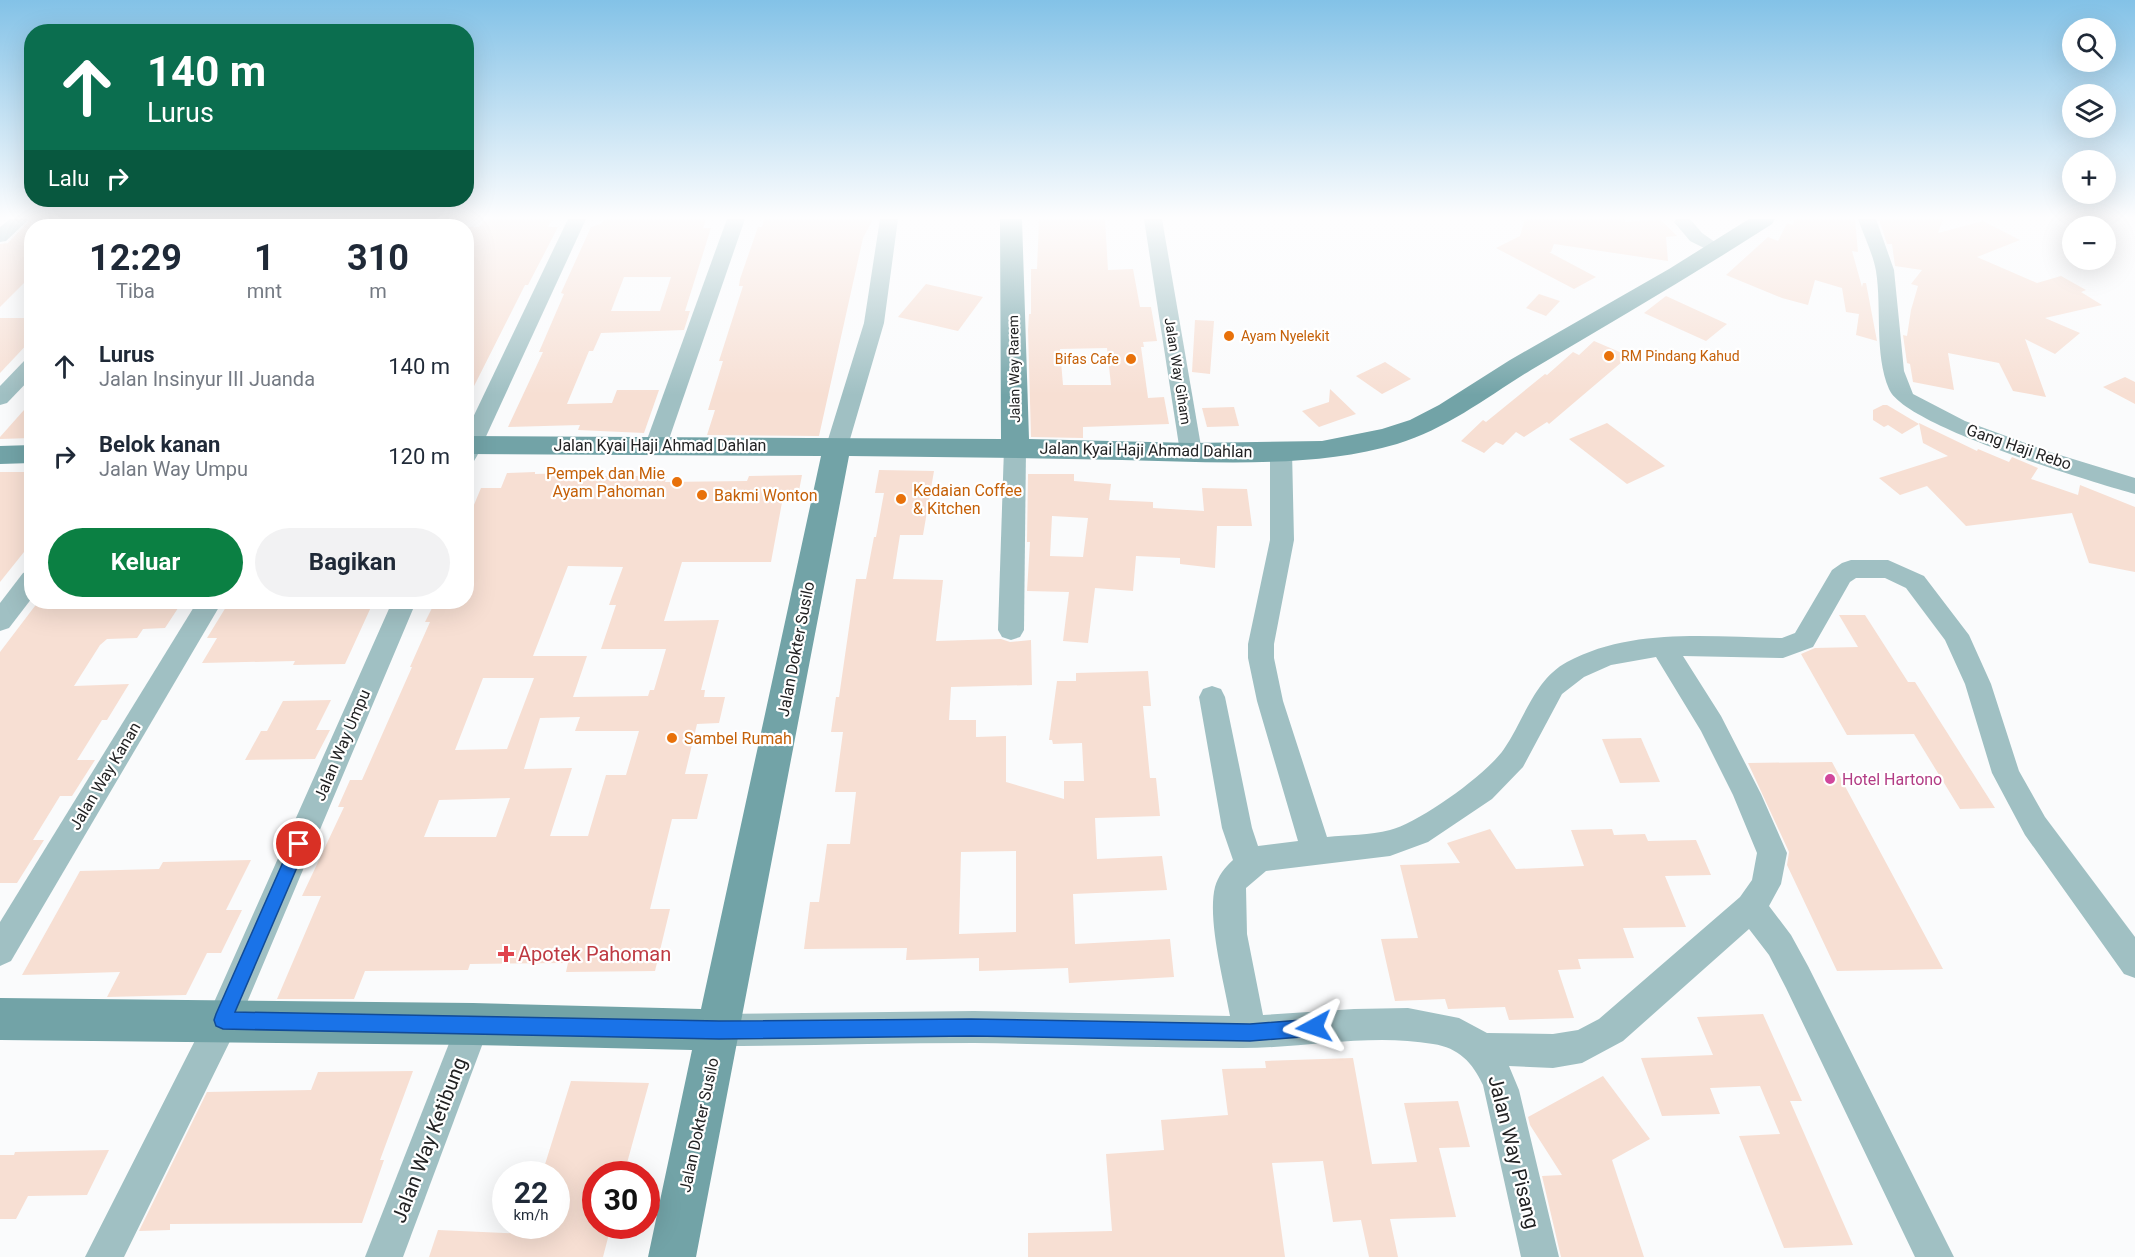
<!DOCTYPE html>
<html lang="id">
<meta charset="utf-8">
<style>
body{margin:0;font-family:Roboto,sans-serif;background:#f2f2f3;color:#1f2937;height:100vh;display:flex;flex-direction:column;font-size:22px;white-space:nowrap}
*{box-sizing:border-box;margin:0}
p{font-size:20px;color:#747a83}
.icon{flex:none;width:33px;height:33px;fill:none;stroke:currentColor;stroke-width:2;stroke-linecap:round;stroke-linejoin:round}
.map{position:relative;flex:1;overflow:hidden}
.drawer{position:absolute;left:24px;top:219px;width:450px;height:390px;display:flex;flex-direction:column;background:#fff;border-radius:24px;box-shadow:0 6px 24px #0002}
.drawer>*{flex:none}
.top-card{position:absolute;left:24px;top:24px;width:450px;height:183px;border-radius:24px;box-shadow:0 6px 24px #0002;background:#0b6e4f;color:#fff;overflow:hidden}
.tools{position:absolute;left:2062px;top:18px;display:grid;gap:12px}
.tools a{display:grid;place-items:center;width:54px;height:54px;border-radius:50%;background:#fff;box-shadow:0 6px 24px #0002;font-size:30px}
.speed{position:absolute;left:492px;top:1161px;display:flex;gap:12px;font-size:30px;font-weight:700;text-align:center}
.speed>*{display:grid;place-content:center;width:78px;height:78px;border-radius:50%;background:#fff;box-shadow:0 6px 24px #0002;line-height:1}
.speed small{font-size:15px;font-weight:400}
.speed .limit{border:9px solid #d22;background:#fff;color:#111}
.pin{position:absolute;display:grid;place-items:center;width:51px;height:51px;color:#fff;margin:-26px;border:3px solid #fff;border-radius:50%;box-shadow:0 2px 6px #0007}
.me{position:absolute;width:66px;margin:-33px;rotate:265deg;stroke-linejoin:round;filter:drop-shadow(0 0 4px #0008)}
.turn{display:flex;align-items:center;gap:21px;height:126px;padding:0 24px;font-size:27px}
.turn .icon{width:78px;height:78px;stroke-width:2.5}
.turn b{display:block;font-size:42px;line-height:51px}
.then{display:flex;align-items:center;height:57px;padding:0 24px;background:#0003;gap:12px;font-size:22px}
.eta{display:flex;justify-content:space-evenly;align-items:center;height:102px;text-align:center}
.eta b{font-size:36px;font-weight:700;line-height:42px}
.primary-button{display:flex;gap:12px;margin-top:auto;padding:12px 24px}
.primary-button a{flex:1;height:69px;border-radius:36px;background:#0b8043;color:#fff;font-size:24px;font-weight:700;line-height:69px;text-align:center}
.primary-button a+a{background:#f2f2f3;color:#1f2937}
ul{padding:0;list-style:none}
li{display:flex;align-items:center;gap:18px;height:90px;padding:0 24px}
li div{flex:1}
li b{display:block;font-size:22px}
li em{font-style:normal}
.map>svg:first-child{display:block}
</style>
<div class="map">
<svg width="2135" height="1257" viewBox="0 0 2135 1257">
<rect width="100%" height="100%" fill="#fafbfc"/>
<g fill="#f7dfd3" fill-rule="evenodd">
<path d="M31,219L32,275L0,307V244L8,243Z"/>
<path d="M484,219H552L548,227H558L528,285H525L466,402V227H479Z"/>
<path d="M604,219H706L703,228H711L685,311H690L684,330L601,333L593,351H589L567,404L612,403L617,390H659L644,433L578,430L580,425L508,427L543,352H539L564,294L561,293L591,227L601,224ZM624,277H671L660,311H611Z"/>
<path d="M764,219H873L863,238L819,436L707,435L715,410H708L723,361H719L743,286H739L740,279L758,227H762Z"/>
<path d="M1039,219H1105L1108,270L1133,269L1140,307H1151L1157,341L1143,342L1144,347H1141L1148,398L1164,397L1169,424L1083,427V438L1031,437L1028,330L1029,314H1031V269H1037ZM1107,348L1111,385H1063L1060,349Z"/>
<path d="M1525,219H1624L1625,222L1660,219L1677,236L1666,237L1668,261L1554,244L1551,252H1549L1596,277L1574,289L1496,248L1520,236Z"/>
<path d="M1795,219H1855L1858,252L1852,251L1862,287L1863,283H1866L1877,341L1856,335L1859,314L1846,312L1842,288L1815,280L1808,305L1782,298L1726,275L1768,237L1778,241L1787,223L1793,225Z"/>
<path d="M1879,219H1943L1938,233L1983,221L2020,240L1977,257L2037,283L2061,276L2086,290L2081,292L2102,305L2045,318L2080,333L2055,354L2025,339L2046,397L2013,391L1999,363L1948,353L1954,390L1913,382L1910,364L1907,363L1903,335L1907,336L1911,310L1918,286L1911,284L1922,270L1895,266L1892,244H1887Z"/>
<path d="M926,284L983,297L958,331L898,317Z"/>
<path d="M1539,294L1560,301L1546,316L1526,308Z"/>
<path d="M1666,296L1727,324L1706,341L1644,313Z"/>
<path d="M0,318H32V339L0,373Z"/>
<path d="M1195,320L1214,321L1210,374L1192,372Z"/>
<path d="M1594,341L1629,356L1549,424L1547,422L1524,437L1516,432L1503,445L1496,442L1484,453L1461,441L1483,420L1486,422L1545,374L1547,375L1573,352L1579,355Z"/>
<path d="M1385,362L1411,379L1382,394L1356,376Z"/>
<path d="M2125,377L2135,382V404L2103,387Z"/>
<path d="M1330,389L1356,414L1319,427L1302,411L1329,402Z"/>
<path d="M32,401V438L0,439V437Z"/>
<path d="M1883,405H1887L1919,424L1902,434L1888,425L1884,427L1873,420V410Z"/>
<path d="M1234,407L1239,426L1207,427L1202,408Z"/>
<path d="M1607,423L1665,466L1627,484L1569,439Z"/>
<path d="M1919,423L1977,451L1978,449L2009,462L2012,457L2038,468L2031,479L2078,495L2080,485L2135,507V572L2089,563L2072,513L1966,526L1927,486L1900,495L1879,478L1948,456L1923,443Z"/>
<path d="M879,470L934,471L923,535H900L893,579L943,580L936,641L1001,639L1010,642L1031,640L1032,685L951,687L949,720H976V737L1006,736V782L1064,799V781H1084L1082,743L1053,744L1052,740H1049L1057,681H1076V673L1148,671L1151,706H1143L1150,778H1156L1160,816L1095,818L1097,859L1162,856L1167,890L1073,894L1075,944L1170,939L1174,977L1069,983L1068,968L979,971V958L906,960L907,948L804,949L810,902H819L827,844H850L856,792H835L843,732H831L836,697H839L856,579H866L874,537H876L884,493H875ZM1016,851V932L959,934L961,852Z"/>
<path d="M0,472H32V542L0,582Z"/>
<path d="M535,472V474L602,472L600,476H667L665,482L747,481L749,476L802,475L798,496L783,497L771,562H682L664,621L719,620L701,690H705L704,697H725L719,723L697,724L685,774H708L697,819H672L650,909H670L655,971L566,972L568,963L470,964L468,970L365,971L354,999H277L321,896H302L344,807H338L350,780H362L412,667H410L430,622H425L435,602H466V512H471L481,488H501L507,473ZM568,566L623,567L609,605H616L601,649H666L654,690H650L648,696L573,697L587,656H533ZM483,678H534L507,749L455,750ZM580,717L575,731H639L626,775H606L588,836H550L572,768L524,769L540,718ZM510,798L496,837H424L439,800Z"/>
<path d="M1028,474H1074V481L1111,484L1109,500L1153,502V508L1204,511L1202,488L1247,489L1252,526H1217L1215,568L1180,564V558L1136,556L1133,591L1095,588L1088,643L1063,641L1069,592L1027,591L1030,542H1027ZM1052,516L1088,518L1083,557L1050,556Z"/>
<path d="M38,602H182L165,628L143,629L137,638L107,639L100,645L74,686L129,684L107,720H102L77,760H95L72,796H60L33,840H44L17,883H0V652Z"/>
<path d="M241,602H368L365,608L371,607L345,664L293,665L295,661L202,663L217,638H207L226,607H238Z"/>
<path d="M1839,615H1865L1908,682H1915L1995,808L1960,809L1914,734L1847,735L1801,654L1815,648L1858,647Z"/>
<path d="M331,700L316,730H330L315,759L245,760L261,731H267L283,701Z"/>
<path d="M1641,738L1660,782L1620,783L1602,739Z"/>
<path d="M1832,762L1943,969L1837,971L1787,865L1789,852L1748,763Z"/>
<path d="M1490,829L1516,869L1584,866L1571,830L1612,829L1614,835L1645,834L1648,841L1696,840L1711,875L1665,876L1686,927L1623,928L1634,958L1578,959L1581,969L1558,970L1574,1018L1509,1020L1505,1007L1448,1009L1445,999L1395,1001L1381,939L1418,938L1400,865L1460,863L1447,843Z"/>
<path d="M251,860L226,910H242L221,953H207L186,995L107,997L120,972L22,975L80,871L159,869L163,862Z"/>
<path d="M1763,1014L1802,1101H1790L1853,1245L1784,1248L1739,1136L1780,1134L1760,1086L1710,1088L1720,1114L1662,1116L1641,1058L1713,1055L1697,1017Z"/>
<path d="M1353,1058L1372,1164L1417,1162L1404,1103L1458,1101L1470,1147L1439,1148L1456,1217L1390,1219L1398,1257H1369L1361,1220L1333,1222L1323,1161L1272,1163L1285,1257H1028V1233L1112,1231L1106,1154L1164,1150L1161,1120L1228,1115L1222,1069L1266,1068L1265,1061Z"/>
<path d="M413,1071L380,1160H384L362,1223L170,1224V1230L139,1231L207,1092L311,1090L318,1072Z"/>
<path d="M1603,1076L1650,1139L1612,1160L1644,1257H1561L1542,1176L1562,1175L1530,1125L1528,1117Z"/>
<path d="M571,1081L649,1083L624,1174H596V1226H611L603,1257H429L438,1230L530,1234L533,1226H556V1174H542Z"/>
<path d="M109,1150L87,1195L28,1196L16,1219H0V1155H14L15,1152Z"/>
</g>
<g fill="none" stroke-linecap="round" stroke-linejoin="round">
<g fill="#a0c0c3" fill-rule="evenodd">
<path d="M10,219H29L6,241L0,242V227Z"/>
<path d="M156,219H175L169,226H150Z"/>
<path d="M293,219H311L305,226H287Z"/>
<path d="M432,219H450L446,226H428Z"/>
<path d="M568,219H586L477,456L474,461L466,463V432Z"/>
<path d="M727,219H745L667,445L664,450L656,452L648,450L645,445Z"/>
<path d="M880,219H898L884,323L848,446L845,451L837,453L829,451L826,446L864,323Z"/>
<path d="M1144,219H1162L1202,452L1199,457L1191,459L1183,457L1180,452Z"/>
<path d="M1676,219H1690L1702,233L1725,249L1722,253L1716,254L1690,241L1674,222Z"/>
<path d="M1858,219H1876L1894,270L1904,371L1913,394L1965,421L2050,452L2135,478V494C2092,482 1904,426 1889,389C1874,353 1882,309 1876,271C1873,254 1864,236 1858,219Z"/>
<path d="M32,358V377L7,403L0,405V386L25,360Z"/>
<path d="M1015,441L1023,443L1026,448L1024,630L1020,637L1011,640L1002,637L998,630L1004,448L1007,443Z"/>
<path d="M1281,444L1289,446L1292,451L1294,540L1274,644V658L1283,701L1327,837C1347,835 1370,835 1390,830C1419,823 1487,774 1504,749C1524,720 1534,680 1567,662C1632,627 1711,637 1782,638L1795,633L1832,570L1842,563L1851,560H1888L1924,576L1969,635L1991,684L2019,771L2045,817L2135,937V978L2124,974L2025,835L1992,773L1965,684L1945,640L1906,588L1885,578H1856L1850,582L1813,647L1783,658L1683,656L1721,716L1761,794L1787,853L1781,884L1769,906L1791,935L1808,966L1954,1257H1915L1786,988L1769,955L1749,929L1623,1041L1582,1063L1553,1068L1509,1066L1519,1090L1559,1257H1521L1483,1085C1472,1062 1459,1048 1433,1044C1370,1033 1306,1048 1242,1048C1153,1048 1063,1044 974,1043C889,1043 804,1046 719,1046L707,1041L702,1030L707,1019L719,1014L974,1011L1230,1016C1224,982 1207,919 1215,887C1218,876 1225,867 1233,860L1222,828L1199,697L1203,689L1212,686L1221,689L1225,697L1252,828L1258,846L1298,841L1257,701L1248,658V644L1270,540V451L1273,446ZM1656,657L1701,731L1733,795L1757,853L1752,880L1740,897L1599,1019L1578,1030L1553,1034L1487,1033L1459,1018L1408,1008L1354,1009L1263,1015L1247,934L1246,888L1266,871L1390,856L1428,842L1492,799L1523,767L1562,694L1584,677L1611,665Z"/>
<path d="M32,570V598L9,628L0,631V603L23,573Z"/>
<path d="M197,602H222L11,961L0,966V922Z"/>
<path d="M392,602H416L235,1031L124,1257H85L211,1009Z"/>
<path d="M473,1008L485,1013L490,1024L403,1257H365L461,1013Z"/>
</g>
<g fill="#72a3a7" fill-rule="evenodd">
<path d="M1000,219H1022L1029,439L1191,443L1322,441L1382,429L1410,420L1439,405L1510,360L1669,269L1749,219H1775L1772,224C1693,275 1612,322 1531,370C1487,397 1447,429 1397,444C1312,469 1210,462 1122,460C1031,458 940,457 849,456L696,1257H648L692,1050L473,1045L0,1040V998L473,1003L701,1009L821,456L466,454V436L1001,439Z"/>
<path d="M32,445V463L0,464V446Z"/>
</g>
</g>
<linearGradient id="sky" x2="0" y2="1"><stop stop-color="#83c2e7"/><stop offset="0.55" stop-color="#fdfdfe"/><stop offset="1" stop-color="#fdfdfe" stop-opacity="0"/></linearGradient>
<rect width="2135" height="395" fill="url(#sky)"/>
<path fill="#1a73e8" stroke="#114b97" stroke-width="1.5" d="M299,837L304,839L307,844L235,1012L719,1021L971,1019L1250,1024L1314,1019L1320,1021L1323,1027L1320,1033L1314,1036L1250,1041L971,1036L719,1039L223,1029L216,1026L214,1020L216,1014L291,844L293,839Z"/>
<g fill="#e8710a" stroke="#fff" stroke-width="2">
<circle cx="1229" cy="336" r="6"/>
<circle cx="1609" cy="356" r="6"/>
<circle cx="1131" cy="359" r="6"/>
<circle cx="677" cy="482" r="6"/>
<circle cx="702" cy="495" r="6"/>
<circle cx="901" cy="499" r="6"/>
<circle cx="672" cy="738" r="6"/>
</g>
<circle fill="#d1479c" stroke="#fff" stroke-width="2" cx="1830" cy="779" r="6"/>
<path fill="#e0444e" stroke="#fff" stroke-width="2" d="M503 945h6v6h6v6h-6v6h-6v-6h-6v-6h6z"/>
<g text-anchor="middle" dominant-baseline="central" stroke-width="4.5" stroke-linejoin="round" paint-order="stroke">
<g font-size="14" fill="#c56008" stroke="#fff" text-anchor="start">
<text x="1241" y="336">Ayam Nyelekit</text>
<text x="1621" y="356">RM Pindang Kahud</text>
<text x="1119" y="359" text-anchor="end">Bifas Cafe</text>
</g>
<g font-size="14" fill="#222223" stroke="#fff">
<text transform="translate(1014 369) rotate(-91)">Jalan Way Rarem</text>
<text transform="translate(1178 371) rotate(81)">Jalan Way Giham</text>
</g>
<g font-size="16" fill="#222223" stroke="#fff">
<text x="660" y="445">Jalan Kyai Haji Ahmad Dahlan</text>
<text transform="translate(2019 447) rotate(19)">Gang Haji Rebo</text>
<text transform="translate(1146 450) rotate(1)">Jalan Kyai Haji Ahmad Dahlan</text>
<text transform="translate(796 649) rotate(-79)">Jalan Dokter Susilo</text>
<text transform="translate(342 745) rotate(-67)">Jalan Way Umpu</text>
<text transform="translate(105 776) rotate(-59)">Jalan Way Kanan</text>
<text transform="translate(699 1125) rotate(-78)">Jalan Dokter Susilo</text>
</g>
<g font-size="16" fill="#c56008" stroke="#fff" text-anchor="start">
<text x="665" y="473" text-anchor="end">Pempek dan Mie<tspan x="665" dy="18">Ayam Pahoman</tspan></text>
<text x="913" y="490">Kedaian Coffee<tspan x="913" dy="18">&amp; Kitchen</tspan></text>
<text x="714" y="495">Bakmi Wonton</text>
<text x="684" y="738">Sambel Rumah</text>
</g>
<g font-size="16" fill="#b23c85" stroke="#fff" text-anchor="start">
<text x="1842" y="779">Hotel Hartono</text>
</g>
<g font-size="20" fill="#be3a42" stroke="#fff" text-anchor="start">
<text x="518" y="954">Apotek Pahoman</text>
</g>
<g font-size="20" fill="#222223" stroke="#fff">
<text transform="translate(429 1140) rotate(-69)">Jalan Way Ketibung</text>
<text transform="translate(1514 1152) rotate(76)">Jalan Way Pisang</text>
</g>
</g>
</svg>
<div class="tools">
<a><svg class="icon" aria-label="search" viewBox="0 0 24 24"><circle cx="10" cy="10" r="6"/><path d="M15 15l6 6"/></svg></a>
<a><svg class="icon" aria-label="layers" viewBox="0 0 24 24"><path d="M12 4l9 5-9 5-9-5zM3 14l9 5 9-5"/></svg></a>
<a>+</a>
<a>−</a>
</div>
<div class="speed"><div>22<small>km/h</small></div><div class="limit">30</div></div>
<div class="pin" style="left:299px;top:844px;background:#d93025"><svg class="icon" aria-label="arrive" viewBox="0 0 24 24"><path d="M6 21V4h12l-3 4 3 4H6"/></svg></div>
<svg class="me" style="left:1314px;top:1027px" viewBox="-20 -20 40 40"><path d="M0-17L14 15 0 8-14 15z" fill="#1a73e8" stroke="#fff" stroke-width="4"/></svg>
<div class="top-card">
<div class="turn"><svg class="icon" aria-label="ahead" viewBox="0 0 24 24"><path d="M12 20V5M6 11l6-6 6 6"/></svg><div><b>140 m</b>Lurus</div></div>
<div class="then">Lalu<svg class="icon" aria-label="right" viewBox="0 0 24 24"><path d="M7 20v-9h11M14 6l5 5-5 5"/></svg></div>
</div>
<section class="drawer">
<div class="eta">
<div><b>12:29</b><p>Tiba</p></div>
<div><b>1</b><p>mnt</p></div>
<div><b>310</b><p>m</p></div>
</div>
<ul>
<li><svg class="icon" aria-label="ahead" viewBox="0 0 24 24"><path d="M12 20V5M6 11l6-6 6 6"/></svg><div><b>Lurus</b><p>Jalan Insinyur III Juanda</p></div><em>140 m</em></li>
<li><svg class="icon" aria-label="right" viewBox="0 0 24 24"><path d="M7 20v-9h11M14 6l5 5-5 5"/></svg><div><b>Belok kanan</b><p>Jalan Way Umpu</p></div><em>120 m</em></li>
</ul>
<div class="primary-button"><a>Keluar</a><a>Bagikan</a></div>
</section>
</div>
